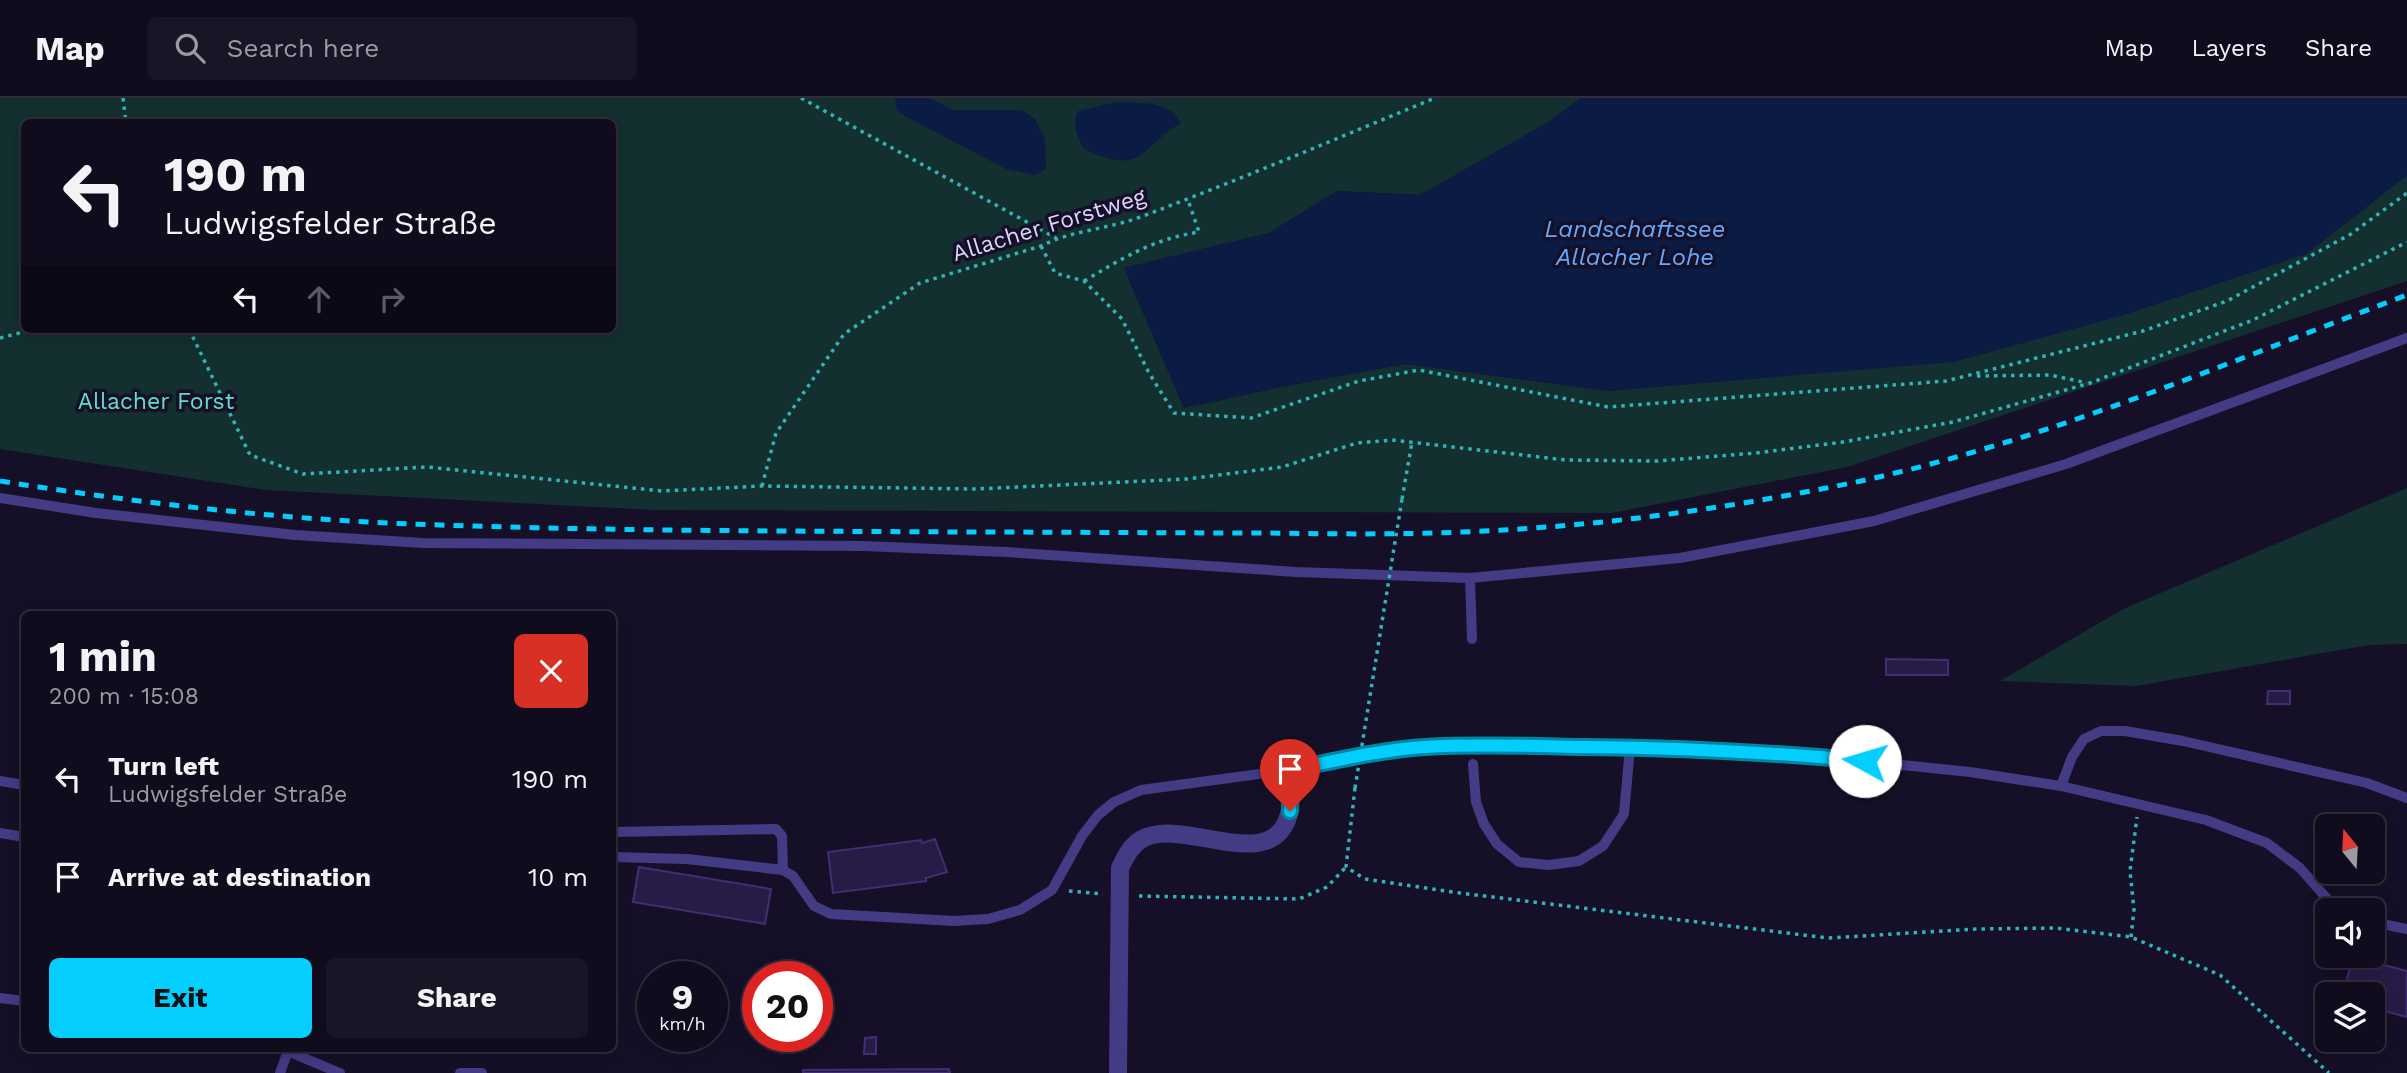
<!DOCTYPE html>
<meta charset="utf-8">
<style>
body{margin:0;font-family:"Work Sans",sans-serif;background:#191526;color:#f1f3f6;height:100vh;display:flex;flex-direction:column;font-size:26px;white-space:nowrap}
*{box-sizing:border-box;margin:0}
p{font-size:23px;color:#9c9ba4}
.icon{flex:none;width:38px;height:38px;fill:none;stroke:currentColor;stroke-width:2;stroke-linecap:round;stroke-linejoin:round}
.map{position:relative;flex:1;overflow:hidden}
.panel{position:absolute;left:21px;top:513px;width:595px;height:441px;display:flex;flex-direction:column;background:#100c1d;border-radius:10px;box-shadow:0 4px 18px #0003,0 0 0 2px #302c3b}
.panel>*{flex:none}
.top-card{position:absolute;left:21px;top:21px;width:595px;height:214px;border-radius:10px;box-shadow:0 4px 18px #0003,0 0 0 2px #302c3b;background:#100c1d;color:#f1f3f6;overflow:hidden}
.needle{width:46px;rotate:342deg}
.tools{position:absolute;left:2315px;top:716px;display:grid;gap:14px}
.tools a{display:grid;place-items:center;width:70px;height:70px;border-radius:10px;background:#100c1d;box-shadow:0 4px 18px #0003,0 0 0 2px #302c3b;font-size:35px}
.speed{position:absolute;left:637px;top:863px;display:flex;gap:14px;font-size:35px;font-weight:700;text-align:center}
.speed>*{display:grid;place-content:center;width:91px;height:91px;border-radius:50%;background:#100c1d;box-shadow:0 4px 18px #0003,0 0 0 2px #302c3b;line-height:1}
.speed small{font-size:18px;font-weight:400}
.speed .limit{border:10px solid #d22;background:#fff;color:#111}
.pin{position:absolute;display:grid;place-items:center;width:60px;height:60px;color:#fff;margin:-72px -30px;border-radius:50% 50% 50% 0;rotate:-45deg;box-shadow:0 0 7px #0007}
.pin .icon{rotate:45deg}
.me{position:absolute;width:77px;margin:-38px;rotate:276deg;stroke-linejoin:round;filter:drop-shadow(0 0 5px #0008)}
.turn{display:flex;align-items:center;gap:24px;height:147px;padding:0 28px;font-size:32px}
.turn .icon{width:91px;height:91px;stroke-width:2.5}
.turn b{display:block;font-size:49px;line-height:60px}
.lanes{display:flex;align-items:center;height:66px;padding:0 28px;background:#0003;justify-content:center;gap:35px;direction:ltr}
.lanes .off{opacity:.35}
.round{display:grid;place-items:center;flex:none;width:74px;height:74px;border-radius:10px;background:#191526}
.headline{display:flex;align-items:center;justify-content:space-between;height:119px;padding:0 28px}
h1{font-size:42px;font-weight:700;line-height:52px}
.primary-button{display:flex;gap:14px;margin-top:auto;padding:14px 28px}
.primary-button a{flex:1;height:80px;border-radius:10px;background:#03cefd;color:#111;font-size:28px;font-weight:700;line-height:80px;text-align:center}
.primary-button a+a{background:#191526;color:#f1f3f6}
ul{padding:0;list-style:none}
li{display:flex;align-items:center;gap:21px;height:98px;padding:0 28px}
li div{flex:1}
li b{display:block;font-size:26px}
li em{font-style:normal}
header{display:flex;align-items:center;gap:42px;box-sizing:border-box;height:98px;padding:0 35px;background:#100c1d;border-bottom:2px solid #302c3b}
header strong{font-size:33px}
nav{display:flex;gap:38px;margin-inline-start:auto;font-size:24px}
.search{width:490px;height:63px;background:#191526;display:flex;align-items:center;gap:18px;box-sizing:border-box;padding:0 24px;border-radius:10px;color:#9c9ba4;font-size:26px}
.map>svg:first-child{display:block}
</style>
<header>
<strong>Map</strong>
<div class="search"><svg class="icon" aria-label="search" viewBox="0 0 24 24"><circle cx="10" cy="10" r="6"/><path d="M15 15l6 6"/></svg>Search here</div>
<nav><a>Map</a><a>Layers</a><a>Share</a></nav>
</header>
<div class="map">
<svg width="2407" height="975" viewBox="0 0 2407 975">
<rect width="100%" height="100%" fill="#151027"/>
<g fill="#132f30" fill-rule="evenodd">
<path d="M0,0H1581L1547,25L1420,97L1337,93L1269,135L1124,170L1184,310L1275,290L1405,266L1609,293L2306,156L2407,77V183L1847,369L1612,415L655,412L265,392L0,351ZM24,24H612V231H24Z"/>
<path d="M2407,390V546L2369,547L2136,588L2000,583L2123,511Z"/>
</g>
<g fill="#0b1b44">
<path d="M895,0H929L953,12H1021L1035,21L1045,41L1046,71L1035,77L1006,71L903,17L897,12Z"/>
<path d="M1581,0H2407V77L2306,156L2124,217L1954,264L1609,293L1405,266L1275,290L1184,310L1124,170L1269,135L1337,93L1420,97L1547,25Z"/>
<path d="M1117,4C1143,6 1167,1 1181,25C1136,52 1145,78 1084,51C1077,39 1072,26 1078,13Z"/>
</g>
<g fill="#281c47" stroke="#422e73" stroke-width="2">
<path d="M1886,561L1948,562V577H1886Z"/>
<path d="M2268,593H2290V606H2267Z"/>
<path d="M935,741L947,774L926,780V783L833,795L828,754L921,742L922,745Z"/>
<path d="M639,769L771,791L765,826L633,804Z"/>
<path d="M2353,859L2407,873V919L2373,910V896H2343Z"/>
<path d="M876,939V956H864L865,940Z"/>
<path d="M949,971L950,975H803V972Z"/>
</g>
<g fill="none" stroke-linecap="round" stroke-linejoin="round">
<g stroke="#30b4b8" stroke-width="3.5" stroke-dasharray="3.5 5" stroke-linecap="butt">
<path d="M123,0L126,24"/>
<path d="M801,0L1056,140"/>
<path d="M1041,148L1055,175L1084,183L1122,221L1149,275L1174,315L1251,320L1359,283L1419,272L1608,309L1946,283L2143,233L2227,203L2351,136L2407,95"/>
<path d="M1084,183C1123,160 1153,141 1199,134L1188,102"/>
<path d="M189,231L250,357L303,376L427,369L662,393L762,388L976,391L1187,381L1282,369L1357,345L1392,342L1566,362L1657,363L1756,355L1843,344L1953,324L2090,285L2253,222L2407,144"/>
<path d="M0,240L35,231"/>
<path d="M1977,278L2050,277L2087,285"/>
<path d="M762,388L776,335L844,236L920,185L1041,148C1072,132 1110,131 1143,118C1241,81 1338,40 1435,0"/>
<path d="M1402,401L1412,344"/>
<path d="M1355,690L1346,769L1365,781L1460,795L1828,840L1976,831L2056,830L2131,839L2220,877L2329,975"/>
<path d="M1069,793L1103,796"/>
<path d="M1139,798L1299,801L1327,789L1346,769"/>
<path d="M2131,839L2134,812L2130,773L2137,719"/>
</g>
<g stroke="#443b85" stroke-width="10">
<path d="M0,400L96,415L295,437L423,445L864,448L1006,454L1296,474L1470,480L1680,460L1874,423L2066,366L2407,240"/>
<path d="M1470,480L1472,541"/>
<path d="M1473,666L1476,704L1484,726L1497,746L1519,764L1549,767L1579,763L1603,748L1624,716L1630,649"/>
<path d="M0,683L24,687"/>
<path d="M2061,688L2072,659L2084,641L2101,633H2125L2183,643L2367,685L2407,700"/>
<path d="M612,734L776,731L782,738L783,772"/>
<path d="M0,735L24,739"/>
<path d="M612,759L687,761L783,772L793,778L814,808L831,816L954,823L988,821L1020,812L1052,792L1082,738L1098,717L1114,704L1141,692L1289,672L1349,660L1423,649L1489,647L1709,651L1786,655L1970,674L2061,688L2206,722L2267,745L2300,770L2337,812"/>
<path d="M2373,824L2407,831"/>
<path d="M0,900L24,903"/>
<path d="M280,950L340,975"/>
<path d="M280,975L288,953"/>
<path d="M460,975H482"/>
</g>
<path stroke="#443b85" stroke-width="18" d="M1118,975L1120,770C1125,759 1131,747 1142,741C1184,718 1272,779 1289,716C1293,703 1289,686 1289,672"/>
<path stroke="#03cefd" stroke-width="5" stroke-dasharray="10 9" stroke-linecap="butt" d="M0,383C145,406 293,423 440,427C616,433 792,433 968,434C1066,434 1164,435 1263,435C1336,436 1410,437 1484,433C1611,427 1736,409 1861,383C2048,342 2228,264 2407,197"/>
<path stroke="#30b4b8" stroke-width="3.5" stroke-dasharray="3.5 5" stroke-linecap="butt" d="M1355,690L1402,401"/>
</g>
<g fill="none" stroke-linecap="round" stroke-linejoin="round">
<defs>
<path id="route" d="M1290,713L1289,672C1334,663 1379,652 1425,649C1478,646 1531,648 1584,649C1678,650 1771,654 1865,663"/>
</defs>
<use href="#route" stroke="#0286a4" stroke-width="18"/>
<use href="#route" stroke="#03cefd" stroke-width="12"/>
</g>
<g text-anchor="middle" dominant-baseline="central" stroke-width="7" stroke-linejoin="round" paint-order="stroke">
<g font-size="23" fill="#ded5ff" stroke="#151027">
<text transform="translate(1049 127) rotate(-17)">Allacher Forstweg</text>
</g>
<g font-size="23" fill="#61dfcb" stroke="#151027">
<text x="156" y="303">Allacher Forst</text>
</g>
<g font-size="24" font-style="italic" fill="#64a9fe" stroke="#151027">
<text x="1635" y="131">Landschaftssee<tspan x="1635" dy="28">Allacher Lohe</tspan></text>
</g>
</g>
</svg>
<div class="tools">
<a><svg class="needle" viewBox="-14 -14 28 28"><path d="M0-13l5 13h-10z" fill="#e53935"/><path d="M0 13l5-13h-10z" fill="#9c9ba4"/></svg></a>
<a><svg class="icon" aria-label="sound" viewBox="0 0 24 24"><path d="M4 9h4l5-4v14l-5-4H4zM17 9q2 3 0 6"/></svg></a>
<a><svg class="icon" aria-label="layers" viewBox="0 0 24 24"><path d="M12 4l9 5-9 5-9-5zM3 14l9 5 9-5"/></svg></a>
</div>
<div class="speed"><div>9<small>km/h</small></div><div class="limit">20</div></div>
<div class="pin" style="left:1290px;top:713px;background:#d93025"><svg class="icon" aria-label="arrive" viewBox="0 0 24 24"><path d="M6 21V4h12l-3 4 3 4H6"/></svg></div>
<svg class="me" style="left:1865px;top:663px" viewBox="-20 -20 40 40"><circle r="19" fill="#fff"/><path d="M0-13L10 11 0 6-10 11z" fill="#03cefd"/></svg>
<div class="top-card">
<div class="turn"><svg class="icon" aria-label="left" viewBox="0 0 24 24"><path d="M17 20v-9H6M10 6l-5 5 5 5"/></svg><div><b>190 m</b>Ludwigsfelder Straße</div></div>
<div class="lanes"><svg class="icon" aria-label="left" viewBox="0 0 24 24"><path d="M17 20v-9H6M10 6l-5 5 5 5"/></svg><svg class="icon off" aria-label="ahead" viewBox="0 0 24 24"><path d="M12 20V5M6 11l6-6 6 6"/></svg><svg class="icon off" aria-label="right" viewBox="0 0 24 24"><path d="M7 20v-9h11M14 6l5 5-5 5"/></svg></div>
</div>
<section class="panel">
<div class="headline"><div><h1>1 min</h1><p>200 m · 15:08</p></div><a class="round" style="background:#d93025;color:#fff"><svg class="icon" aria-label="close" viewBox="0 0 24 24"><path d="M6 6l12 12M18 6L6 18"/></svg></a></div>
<ul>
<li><svg class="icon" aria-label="left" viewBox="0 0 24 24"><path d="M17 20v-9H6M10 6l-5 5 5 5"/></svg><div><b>Turn left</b><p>Ludwigsfelder Straße</p></div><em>190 m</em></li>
<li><svg class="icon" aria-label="arrive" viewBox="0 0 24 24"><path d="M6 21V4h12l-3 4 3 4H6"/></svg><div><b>Arrive at destination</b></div><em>10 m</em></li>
</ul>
<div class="primary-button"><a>Exit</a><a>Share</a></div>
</section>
</div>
